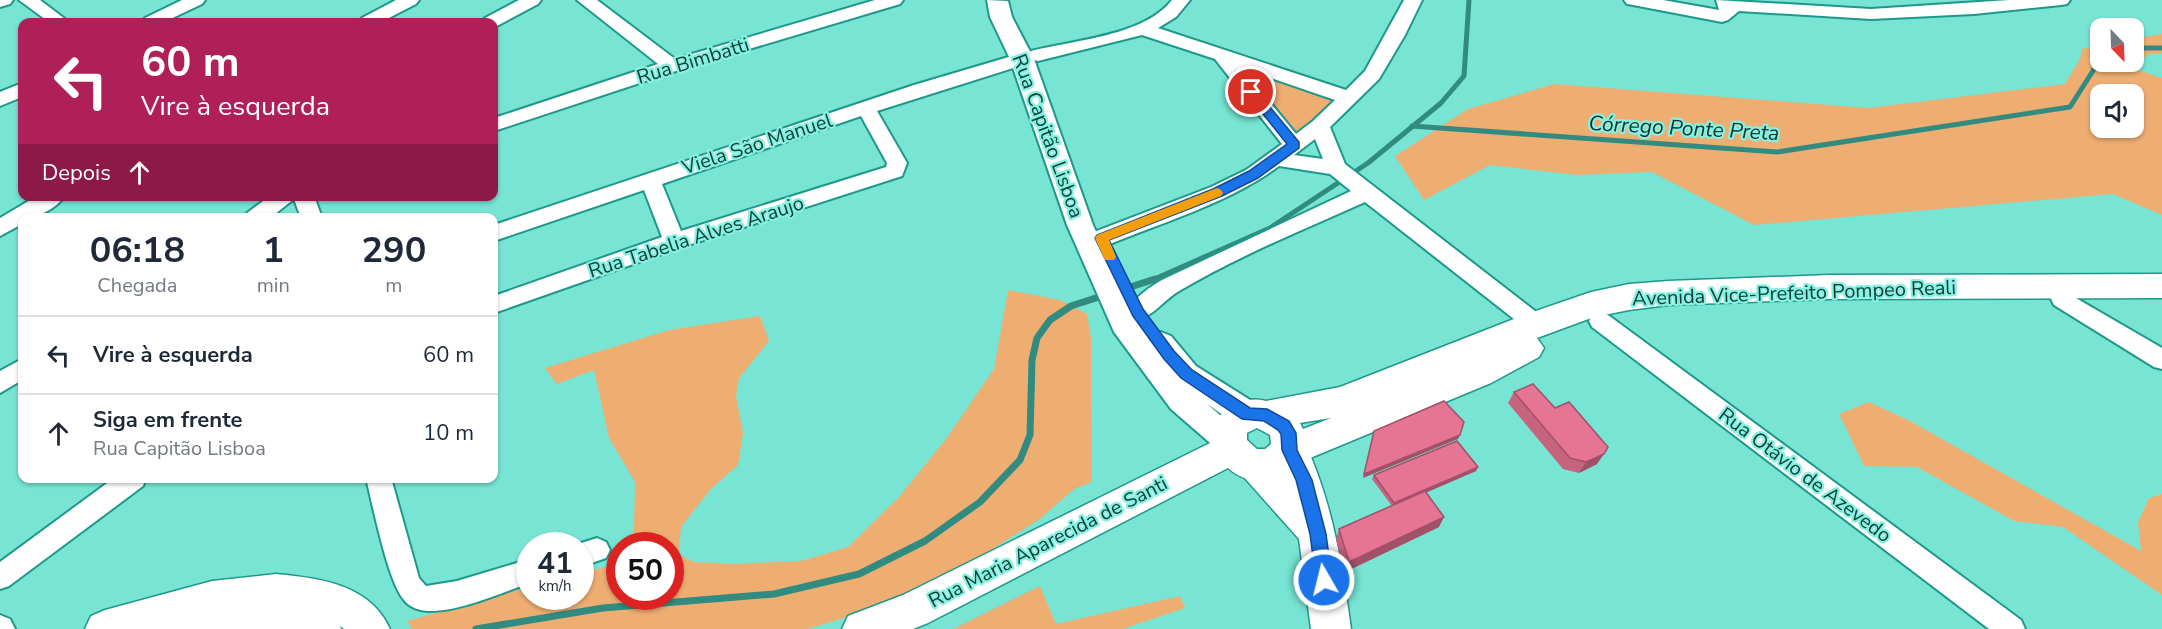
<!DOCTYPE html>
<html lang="pt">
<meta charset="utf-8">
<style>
body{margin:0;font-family:"Nunito Sans",sans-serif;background:#f6f6f7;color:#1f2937;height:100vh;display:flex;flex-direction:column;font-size:22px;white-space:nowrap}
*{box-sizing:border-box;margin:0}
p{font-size:20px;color:#747a83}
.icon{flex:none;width:33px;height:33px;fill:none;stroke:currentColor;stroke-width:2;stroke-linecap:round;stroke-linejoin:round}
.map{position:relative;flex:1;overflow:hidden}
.drawer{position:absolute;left:18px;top:213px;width:480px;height:270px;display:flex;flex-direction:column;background:#fff;border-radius:12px;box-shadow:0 2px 4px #0004}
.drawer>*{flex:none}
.guide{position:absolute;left:18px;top:18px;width:480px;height:183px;border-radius:12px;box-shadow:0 2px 4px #0004;background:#af2059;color:#fff;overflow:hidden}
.needle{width:39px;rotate:157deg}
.tools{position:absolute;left:2090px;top:18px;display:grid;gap:12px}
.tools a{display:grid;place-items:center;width:54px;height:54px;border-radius:12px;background:#fff;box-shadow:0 2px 4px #0004;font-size:30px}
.speed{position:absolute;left:516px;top:532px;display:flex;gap:12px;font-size:30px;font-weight:700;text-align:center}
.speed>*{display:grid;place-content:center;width:78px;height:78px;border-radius:50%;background:#fff;box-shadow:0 2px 4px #0004;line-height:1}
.speed small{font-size:15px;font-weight:400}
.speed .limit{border:9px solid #d22;background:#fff;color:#111}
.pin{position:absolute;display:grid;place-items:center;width:51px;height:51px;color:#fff;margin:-26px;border:3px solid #fff;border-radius:50%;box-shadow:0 2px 6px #0007}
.me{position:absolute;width:66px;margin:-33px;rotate:352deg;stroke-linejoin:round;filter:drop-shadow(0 0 4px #0008)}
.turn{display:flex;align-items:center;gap:21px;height:126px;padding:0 24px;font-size:27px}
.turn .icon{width:78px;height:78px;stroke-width:2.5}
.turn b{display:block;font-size:42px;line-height:51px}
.then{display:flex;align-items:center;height:57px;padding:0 24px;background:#0003;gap:12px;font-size:22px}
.eta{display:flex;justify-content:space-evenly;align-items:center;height:102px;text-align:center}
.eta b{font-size:36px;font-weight:700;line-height:42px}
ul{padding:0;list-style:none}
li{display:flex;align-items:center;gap:18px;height:78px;padding:0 24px;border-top:2px solid #e0e1e3}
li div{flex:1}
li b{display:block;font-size:22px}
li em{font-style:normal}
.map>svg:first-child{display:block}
</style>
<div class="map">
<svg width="2162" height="629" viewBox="0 0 2162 629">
<rect width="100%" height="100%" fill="#77e4d4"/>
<g fill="#eeae72" fill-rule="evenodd">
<path d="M2162,34V54H2150L2129,67L2162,78V215L2113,194L1754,225L1652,172L1577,175L1490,165L1424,200L1395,156L1468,109L1554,84L1868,108L2065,84L2080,59L2082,49L2100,45V62H2133V39ZM2133,94V128H2100V94Z"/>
<path d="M1246,70L1338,101L1297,134Z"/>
<path d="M1008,290L1060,300L1087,314L1091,338L1092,482L1074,489L1041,518L945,580L892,604L807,629H412L407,621L529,587L530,597H580L581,573L619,564L620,597H670V546H627L634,529L635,482L609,438L594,370L557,384L545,368L669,330L760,316L769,341L739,378L736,396L743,433L738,465L710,490L681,527L679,555L694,562L733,564L801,561L848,547L899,497L946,439L994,369Z"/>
<path d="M1869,402L1910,421L2141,551L2138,522L2149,498L2162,494V595L2063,527L2014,521L1917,467L1864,466L1839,414Z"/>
<path d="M1040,586L1056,624L1180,596L1185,608L1123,629H953Z"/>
</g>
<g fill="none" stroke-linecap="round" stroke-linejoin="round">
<g stroke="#318b80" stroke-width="5">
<path d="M2133,52L2145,48H2162"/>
<path d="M1412,126L1777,152L2070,107L2096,66L2109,62"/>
<path d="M1150,281L1270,228L1368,163L1441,103L1464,76L1469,0"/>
</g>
<g stroke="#318b80" stroke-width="7">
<path d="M1115,292L1155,279"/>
<path d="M476,629L603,608L774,594L859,574L925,541L980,502L1020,460L1030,435L1032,360L1037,338L1050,320L1071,306L1105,295"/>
</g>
<defs>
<g id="minor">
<path d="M0,0H13L10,4L0,7Z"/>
<path d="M19,0H40L69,22H49Z"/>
<path d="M182,0H205L202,4L164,22H142L145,18Z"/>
<path d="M396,0H419L416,4L381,22H359L362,18Z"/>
<path d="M519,0H541L538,4L497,26L494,27V22H482L485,18Z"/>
<path d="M577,0H597L675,59L875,0H903L900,4L679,70L494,131V118L658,64Z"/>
<path d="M1172,0H1190L1176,17L1158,28L1346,90L1365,71L1404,0H1422L1405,35L1379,79L1330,127L1345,164L1544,318L1547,324L1544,330L1536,333L1528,330L1365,202C1303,230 1238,256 1179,291C1163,300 1148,324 1130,318L1127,312C1135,297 1149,287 1164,279L1351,191L1330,174L1279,166C1229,203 1166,221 1110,244L1102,246L1094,244L1091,238L1094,232L1211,187L1246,170L1282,144L1215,59L1142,35L1038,61L1031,59L1029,55L1031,51C1074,40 1144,36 1172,0ZM1242,68L1335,100L1313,121L1296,134ZM1315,139L1323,159L1294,155Z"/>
<path d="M1624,0H1663L1719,10L1716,0L1871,9L2009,0H2070L2067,4L2061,5L1974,14L1871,19L1739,11L1728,20L1722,22L1633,5L1627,4Z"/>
<path d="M1022,53L1029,55L1031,59L1029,63L877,111L907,163L902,176L682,247L494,313V296L662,237L644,190L494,241V225L914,85ZM861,116L887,163L886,167L681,231L662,184Z"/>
<path d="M22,83V97L0,106V92Z"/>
<path d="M37,196H64C57,209 36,218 22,218V224L0,236V218Z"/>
<path d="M270,196H314L322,218H301L294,199L270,218H244L247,213Z"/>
<path d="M2062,290L2162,348V369L2154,367L2054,305L2051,299L2054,293Z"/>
<path d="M1600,312L1608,315L2021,620L2025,629H1989L1592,327L1589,321L1592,315Z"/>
<path d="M22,359V380L0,393V371Z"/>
<path d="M114,478H146L143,486L9,586L0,589V562Z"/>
<path d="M366,478H391L419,578L426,586L457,581L530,559V583C500,593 459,612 428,611C420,611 409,607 404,600C388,582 373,506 366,478Z"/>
<path d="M597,538L606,542L610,550L606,558L580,567V546H572Z"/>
<path d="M0,615L10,619L15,629H0Z"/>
</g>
<path id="tertiary" d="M987,0L1008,1L1012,17L1034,59L1093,225L1136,318L1150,337L1161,332L1171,336L1196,366L1258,405L1262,414L1258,423C1238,430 1224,415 1207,404L1239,431L1243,440L1239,449L1228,453L1217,449L1171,409L1114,332L1067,225L1010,59L990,17Z"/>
<path id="secondary" d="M1290,435L1303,439C1332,500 1342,563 1351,629H1311L1299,539L1243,476L1238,465L1243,454C1259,448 1266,451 1278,464L1272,450L1277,439Z"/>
<g id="primary">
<path d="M2162,274V298L1829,299L1668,305L1629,310L1594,317L1537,338L1544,348L1539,357L1491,383L1303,461C1281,478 1252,490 1228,468L928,623L913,629H842L848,616L903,595L1212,442C1210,413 1240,394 1266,401L1340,387L1524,315L1591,292L1629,284L1668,281L1829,275ZM1331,418L1303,429L1300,423ZM1257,428L1270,435L1271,444L1265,449H1257L1247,440V433Z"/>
<path d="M276,574C319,578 370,584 390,629H344L340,626L341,629H85L91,616L105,610L212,581Z"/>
</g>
</defs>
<use href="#minor" stroke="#1d988a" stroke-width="4"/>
<use href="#tertiary" stroke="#1d988a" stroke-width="4"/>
<use href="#secondary" stroke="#1d988a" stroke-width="3"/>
<use href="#primary" stroke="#1d988a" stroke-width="3"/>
<use href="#minor" fill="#fff" fill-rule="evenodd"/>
<use href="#tertiary" fill="#fff" fill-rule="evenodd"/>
<use href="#secondary" fill="#fff" fill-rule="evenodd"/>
<use href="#primary" fill="#fff" fill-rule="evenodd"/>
</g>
<g fill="#c66480">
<path d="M1514,392L1555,408L1597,464L1579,473L1563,469L1508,403Z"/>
<path d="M1478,467L1476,471L1426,492L1439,527L1345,572L1336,540L1339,529L1392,506L1372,479L1374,475Z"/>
</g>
<g fill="#a15168">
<path d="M1460,435L1458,439L1363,478L1364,474Z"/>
<path d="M1604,454L1597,464L1579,473L1586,462Z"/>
<path d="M1478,467L1476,471L1393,507L1394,503Z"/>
<path d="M1444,517L1439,527L1345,572L1349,562Z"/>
</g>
<g fill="#e67495" stroke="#a15168" stroke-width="1.5">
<path d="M1533,384L1555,408L1569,402L1608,447L1604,454L1586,462L1570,458L1514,392Z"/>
<path d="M1444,401L1464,422L1460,435L1364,474L1374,431Z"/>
<path d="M1457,441L1478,467L1394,503L1374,475Z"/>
<path d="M1425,491L1444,517L1349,562L1339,529Z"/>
</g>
<path fill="#1a73e8" stroke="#114b97" stroke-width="1.5" d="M1251,88L1255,89L1299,142V148L1258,178L1222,196L1109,240L1143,309L1174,351L1192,370L1250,408L1267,409L1289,421L1296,433L1297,450L1312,480L1326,534L1332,580L1330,585L1324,587L1319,585L1316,580L1310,534L1296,480L1282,450L1281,434L1278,430L1264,421L1242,419L1181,378L1164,359L1133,316L1095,238L1097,235L1213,189L1249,171L1287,144L1247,94L1245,92Z"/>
<path fill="#f59e0b" d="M1217,188L1221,190L1223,193L1221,196L1109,240L1116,257L1114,260H1105L1095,238L1097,235Z"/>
<g text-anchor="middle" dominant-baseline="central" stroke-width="4.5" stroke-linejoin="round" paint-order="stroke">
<g font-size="20" fill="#0e3e38" stroke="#85f1e1">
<text transform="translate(693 61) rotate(-17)">Rua Bimbatti</text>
<text transform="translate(1048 136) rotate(70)">Rua Capitão Lisboa</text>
<text transform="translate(757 144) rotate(-18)">Viela São Manuel</text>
<text transform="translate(696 237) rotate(-18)">Rua Tabelia Alves Araujo</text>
<text transform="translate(1794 293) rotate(-2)">Avenida Vice-Prefeito Pompeo Reali</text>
<text transform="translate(1805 475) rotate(37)">Rua Otávio de Azevedo</text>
<text transform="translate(1048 542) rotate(-27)">Rua Maria Aparecida de Santi</text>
</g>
<g font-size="21" font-style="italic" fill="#16322e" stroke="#85f1e1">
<text transform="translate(1684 128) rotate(3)">Córrego Ponte Preta</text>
</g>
</g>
</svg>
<div class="tools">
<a><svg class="needle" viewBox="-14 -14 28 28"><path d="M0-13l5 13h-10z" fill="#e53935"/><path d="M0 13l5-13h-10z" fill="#747a83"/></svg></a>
<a><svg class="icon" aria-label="sound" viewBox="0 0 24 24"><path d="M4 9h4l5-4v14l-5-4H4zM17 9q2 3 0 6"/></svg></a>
</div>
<div class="speed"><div>41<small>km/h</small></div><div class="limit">50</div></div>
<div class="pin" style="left:1251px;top:92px;background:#d93025"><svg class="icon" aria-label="arrive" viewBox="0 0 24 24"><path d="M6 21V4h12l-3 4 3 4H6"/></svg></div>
<svg class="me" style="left:1324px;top:580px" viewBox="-20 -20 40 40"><circle r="17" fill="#1a73e8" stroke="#fff" stroke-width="3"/><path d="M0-11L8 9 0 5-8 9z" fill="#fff"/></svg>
<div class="guide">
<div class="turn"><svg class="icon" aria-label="left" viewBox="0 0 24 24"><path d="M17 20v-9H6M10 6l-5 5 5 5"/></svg><div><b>60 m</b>Vire à esquerda</div></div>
<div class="then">Depois<svg class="icon" aria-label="ahead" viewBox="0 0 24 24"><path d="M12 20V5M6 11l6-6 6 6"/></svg></div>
</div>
<section class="drawer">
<div class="eta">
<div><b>06:18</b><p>Chegada</p></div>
<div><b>1</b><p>min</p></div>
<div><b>290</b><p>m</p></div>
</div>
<ul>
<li><svg class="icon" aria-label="left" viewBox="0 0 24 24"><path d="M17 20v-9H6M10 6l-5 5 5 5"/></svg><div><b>Vire à esquerda</b></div><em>60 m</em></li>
<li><svg class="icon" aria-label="ahead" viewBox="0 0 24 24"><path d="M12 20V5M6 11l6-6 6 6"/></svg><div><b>Siga em frente</b><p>Rua Capitão Lisboa</p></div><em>10 m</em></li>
</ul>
</section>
</div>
